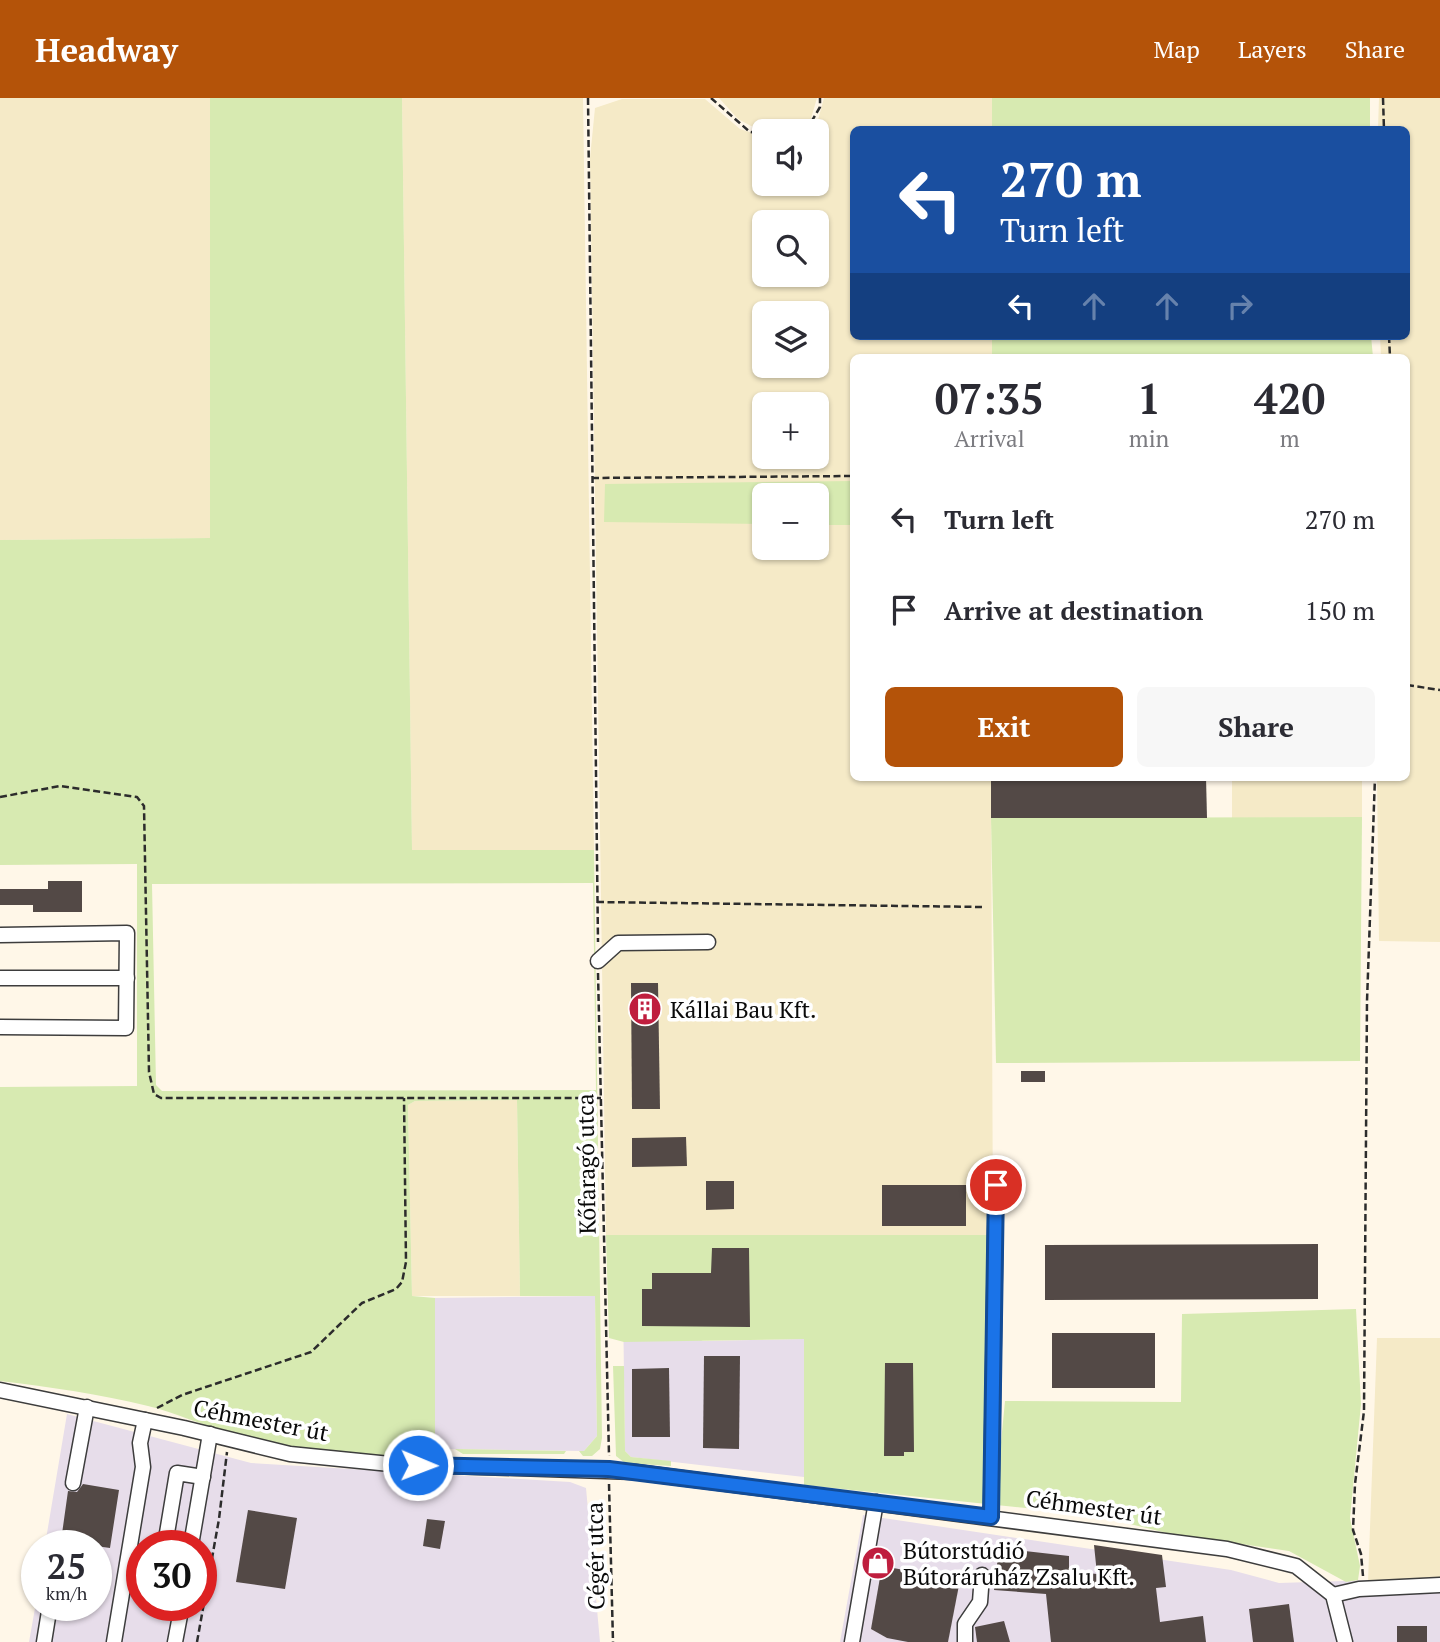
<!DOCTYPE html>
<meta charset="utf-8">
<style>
body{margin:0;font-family:"PT Serif",serif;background:#f7f7f7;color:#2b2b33;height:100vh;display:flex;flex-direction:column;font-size:26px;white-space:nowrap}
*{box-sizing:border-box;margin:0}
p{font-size:23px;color:#7c7c81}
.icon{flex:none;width:38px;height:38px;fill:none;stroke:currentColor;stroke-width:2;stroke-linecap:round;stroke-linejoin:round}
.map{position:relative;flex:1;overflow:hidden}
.drawer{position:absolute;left:850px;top:256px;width:560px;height:427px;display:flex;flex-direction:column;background:#fff;border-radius:10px;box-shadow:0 2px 5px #0004}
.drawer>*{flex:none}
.guide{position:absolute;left:850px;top:28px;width:560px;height:214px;border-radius:10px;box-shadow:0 2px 5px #0004;background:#1a4fa0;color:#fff;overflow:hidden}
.controls{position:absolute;left:752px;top:21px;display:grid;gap:14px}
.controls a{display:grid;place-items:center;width:77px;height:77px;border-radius:10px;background:#fff;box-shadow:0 2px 5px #0004;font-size:35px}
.speed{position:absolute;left:21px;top:1432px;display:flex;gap:14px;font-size:35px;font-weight:700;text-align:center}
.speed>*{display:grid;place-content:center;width:91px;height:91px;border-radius:50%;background:#fff;box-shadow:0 2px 5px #0004;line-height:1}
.speed small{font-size:18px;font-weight:400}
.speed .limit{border:10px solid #d22;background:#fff;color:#111}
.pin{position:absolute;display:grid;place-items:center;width:60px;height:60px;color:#fff;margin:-30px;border:4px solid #fff;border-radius:50%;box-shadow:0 2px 7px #0007}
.me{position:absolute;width:77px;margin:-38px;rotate:91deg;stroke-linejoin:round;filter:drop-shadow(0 0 5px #0008)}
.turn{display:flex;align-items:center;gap:24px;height:147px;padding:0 35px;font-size:32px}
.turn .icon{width:91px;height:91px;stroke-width:2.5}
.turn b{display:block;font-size:49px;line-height:60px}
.lanes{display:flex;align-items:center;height:66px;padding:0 35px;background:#0003;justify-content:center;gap:35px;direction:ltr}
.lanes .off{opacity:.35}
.eta{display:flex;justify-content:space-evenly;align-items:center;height:119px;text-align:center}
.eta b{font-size:42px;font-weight:700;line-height:49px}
.button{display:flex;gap:14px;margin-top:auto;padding:14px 35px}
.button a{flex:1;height:80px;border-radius:10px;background:#b45309;color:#fff;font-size:28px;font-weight:700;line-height:80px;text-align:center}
.button a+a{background:#f7f7f7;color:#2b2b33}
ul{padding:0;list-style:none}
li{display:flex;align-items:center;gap:21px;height:91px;padding:0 35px}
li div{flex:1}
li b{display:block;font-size:26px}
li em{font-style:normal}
header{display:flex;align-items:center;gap:42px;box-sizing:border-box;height:98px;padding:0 35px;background:#b45309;color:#fff}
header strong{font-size:33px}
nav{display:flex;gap:38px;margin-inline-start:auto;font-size:24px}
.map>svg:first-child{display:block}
</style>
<header>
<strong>Headway</strong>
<nav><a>Map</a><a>Layers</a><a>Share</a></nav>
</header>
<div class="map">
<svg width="1440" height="1544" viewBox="0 0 1440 1544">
<rect width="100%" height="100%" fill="#fff7e8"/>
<g fill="#e7ddea" fill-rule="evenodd">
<path d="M618,826L702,1243L804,1241V1379L631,1359L625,1353Z"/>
<path d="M595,1198L597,1338L584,1353L435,1351V1200Z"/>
<path d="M67,1316L251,1365L570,1384L586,1390L600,1544H29L37,1499V1507H96V1447H45ZM142,1447H201V1507H142Z"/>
<path d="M863,1417L1231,1472L1279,1485L1440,1480V1544H840Z"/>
</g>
<g fill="#f5eac7" fill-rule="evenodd">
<path d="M0,0H210V440L0,442Z"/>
<path d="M402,0H583L594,752L412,753Z"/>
<path d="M719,0H817L810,24L799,33H771L751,28L738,21Z"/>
<path d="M824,0H992V31L854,32V238H992V259H854V679H991L993,1137H606L590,60L595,10L622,1H705L740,31L765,39V86H817V33H810L818,22ZM765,124H817V177H765ZM765,215H817V268H765ZM765,306H817V359H765ZM765,397H817V450H765Z"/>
<path d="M1379,0H1440V844L1379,843L1377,679H1407V259H1381L1380,238H1407V32L1378,31Z"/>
<path d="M1232,679H1362V719L1232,720Z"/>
<path d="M517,1002L520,1198H412L408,1007L415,1003Z"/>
<path d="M1377,1240H1440V1479L1368,1484Z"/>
</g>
<g fill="#d7eab1" fill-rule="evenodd">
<path d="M210,0H402L412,752H594L602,1340L600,1351L592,1358H583L579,1353H584L597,1338L595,1198H520L517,1002L415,1003L408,1007L412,1198L435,1200V1350L442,1351V1354C383,1367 289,1352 230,1335C202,1327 176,1315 148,1308C100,1296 50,1289 0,1283V989L137,988V766L0,767V442L210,440ZM593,785L596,992L162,993L156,987L152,786Z"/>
<rect x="992" y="0" width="378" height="31"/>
<path d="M992,238H1371L1373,259H992Z"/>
<path d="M854,383V427H817V397H765V426L604,424L605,386Z"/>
<path d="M1362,719L1360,963L996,965L991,720Z"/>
<path d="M606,1137H993L996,1396L1005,1303L1181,1304L1182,1216L1356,1211L1361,1306L1350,1420L1360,1468L1358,1482L1346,1484L1289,1453L1167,1435L1093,1417L804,1387V1241L624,1244L609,1240Z"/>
<path d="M613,1268H624L625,1353L631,1359L671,1363V1368L625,1365L616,1358Z"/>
<path d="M455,1351L566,1353L564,1356H463Z"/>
</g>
<g fill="#534946">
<path d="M991,679H1206L1207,720H991Z"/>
<path d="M48,783H82V814H33V807H0V791H48Z"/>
<path d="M631,885H658L660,1011H632Z"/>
<rect x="1021" y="973" width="24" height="11"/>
<path d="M686,1039L687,1068L632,1069V1040Z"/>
<path d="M706,1083H734V1111L706,1112Z"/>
<rect x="882" y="1087" width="84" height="41"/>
<path d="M1318,1146V1201L1045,1202V1147Z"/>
<path d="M712,1150H749L750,1229L642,1228V1191H652V1175H711Z"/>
<rect x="1052" y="1235" width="103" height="55"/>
<path d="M704,1258H740L739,1351L703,1350Z"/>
<path d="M885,1265H913L914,1354H904V1358H884Z"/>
<path d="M669,1270L670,1339H632V1271Z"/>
<path d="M83,1386L119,1392L110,1450L61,1443L68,1393L77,1394Z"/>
<path d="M248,1412L297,1420L285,1491L236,1484Z"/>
<path d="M427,1421L445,1423L440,1451L423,1448Z"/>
<path d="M1094,1447L1162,1457L1166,1489L1156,1490L1160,1524L1203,1518L1206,1544H1051L1046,1496L994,1492L999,1450L1069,1458V1473L1097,1476Z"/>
<path d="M882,1468L960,1482L948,1544H908L887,1540L871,1531Z"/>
<path d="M1289,1506L1294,1544H1253L1249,1511Z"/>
<path d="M1004,1523L1010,1544H977L975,1529Z"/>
<rect x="1397" y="1528" width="30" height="16"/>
</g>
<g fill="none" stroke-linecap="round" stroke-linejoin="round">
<defs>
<g id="minor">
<path d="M0,837L127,835L126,930L0,929"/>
<path d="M598,863L618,845L708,844"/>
<path d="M0,880H127"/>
<path d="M0,1292L184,1330L290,1356L390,1366L635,1374L1227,1451L1296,1468L1333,1497L1345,1544"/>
<path d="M73,1385L87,1309"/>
<path d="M991,1419L996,1087"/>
<path d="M165,1447L177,1375L203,1379"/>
<path d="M191,1447L210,1336"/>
<path d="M1333,1497L1359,1491L1440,1487"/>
<path d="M44,1544L50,1507"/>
<path d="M114,1544L143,1369L140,1345L145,1322"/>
<path d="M175,1544L182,1507"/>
<path d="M852,1544L876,1404"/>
<path d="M965,1544V1526L980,1504L982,1477"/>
</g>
</defs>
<use href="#minor" stroke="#3d3d3d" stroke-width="17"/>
<g stroke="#2c2c2c" stroke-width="2.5" stroke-dasharray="7 3.5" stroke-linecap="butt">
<path d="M588,0L598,844"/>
<path d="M711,0L750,34L765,36"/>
<path d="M1383,0L1384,32"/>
<path d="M806,33L820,9V0"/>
<path d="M1389,238L1390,259"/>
<path d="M592,380L854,378"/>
<path d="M1407,587L1440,592"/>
<path d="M0,699L60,688L137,699L144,708L149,974L154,996L161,1000H601"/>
<path d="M597,804L983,809"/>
<path d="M598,875L609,1358"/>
<path d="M157,1310L182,1297L311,1254L362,1205L396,1191L402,1184L406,1164L404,1000"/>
<path d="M609,1386L613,1544"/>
<path d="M1363,1478L1361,1456L1353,1432L1355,1386L1364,1313L1367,903L1375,679"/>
<path d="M197,1544L219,1421L227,1354"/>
</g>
<use href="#minor" stroke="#fff" stroke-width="14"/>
</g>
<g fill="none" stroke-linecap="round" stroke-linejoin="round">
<defs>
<path id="route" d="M418,1367L609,1371L991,1419L996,1087"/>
</defs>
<use href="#route" stroke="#114b97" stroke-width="18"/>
<use href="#route" stroke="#1a73e8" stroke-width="12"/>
</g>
<defs>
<symbol id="building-disc" viewBox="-11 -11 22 22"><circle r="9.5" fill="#bf1e3e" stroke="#fff"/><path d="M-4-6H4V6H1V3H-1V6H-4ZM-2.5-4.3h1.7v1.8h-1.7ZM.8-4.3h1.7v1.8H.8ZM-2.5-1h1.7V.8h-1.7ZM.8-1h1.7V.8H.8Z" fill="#fff"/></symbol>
<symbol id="shop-disc" viewBox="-11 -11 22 22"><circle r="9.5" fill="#bf1e3e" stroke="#fff"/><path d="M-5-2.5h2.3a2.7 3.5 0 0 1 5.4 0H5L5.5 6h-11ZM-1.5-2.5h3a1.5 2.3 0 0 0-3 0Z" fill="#fff"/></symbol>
</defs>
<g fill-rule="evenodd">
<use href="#building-disc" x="626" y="892" width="38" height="38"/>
<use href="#shop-disc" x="859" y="1446" width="38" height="38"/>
</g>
<g text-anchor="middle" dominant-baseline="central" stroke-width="7" stroke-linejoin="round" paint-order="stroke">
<g font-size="23" fill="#0a0a0a" stroke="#fff" text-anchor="start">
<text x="670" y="911">Kállai Bau Kft.</text>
<text x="903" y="1452">Bútorstúdió<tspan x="903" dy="26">Bútoráruház Zsalu Kft.</tspan></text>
</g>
<g font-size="23" fill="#0a0a0a" stroke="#fff">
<text transform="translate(586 1066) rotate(-91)">Kőfaragó utca</text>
<text transform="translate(261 1322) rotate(11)">Céhmester út</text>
<text transform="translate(1094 1409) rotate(8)">Céhmester út</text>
<text transform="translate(595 1458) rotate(-91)">Cégér utca</text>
</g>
</g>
</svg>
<div class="controls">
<a><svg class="icon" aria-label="sound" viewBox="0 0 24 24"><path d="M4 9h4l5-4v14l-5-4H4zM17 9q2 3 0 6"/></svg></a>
<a><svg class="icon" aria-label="search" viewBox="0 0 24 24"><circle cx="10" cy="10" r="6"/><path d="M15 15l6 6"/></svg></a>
<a><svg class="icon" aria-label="layers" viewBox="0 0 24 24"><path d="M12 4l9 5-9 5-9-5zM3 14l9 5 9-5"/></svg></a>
<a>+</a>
<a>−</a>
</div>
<div class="speed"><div>25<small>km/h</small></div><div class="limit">30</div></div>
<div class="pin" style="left:996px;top:1087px;background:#d93025"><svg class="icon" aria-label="arrive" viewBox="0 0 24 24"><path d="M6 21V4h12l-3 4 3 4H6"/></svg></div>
<svg class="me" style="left:418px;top:1367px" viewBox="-20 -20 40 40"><circle r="17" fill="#1a73e8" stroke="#fff" stroke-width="3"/><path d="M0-11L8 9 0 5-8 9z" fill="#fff"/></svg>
<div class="guide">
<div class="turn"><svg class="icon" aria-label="left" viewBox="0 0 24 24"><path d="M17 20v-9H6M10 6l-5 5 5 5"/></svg><div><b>270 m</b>Turn left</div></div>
<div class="lanes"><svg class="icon" aria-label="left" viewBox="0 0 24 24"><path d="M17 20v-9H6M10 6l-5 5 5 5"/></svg><svg class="icon off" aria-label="ahead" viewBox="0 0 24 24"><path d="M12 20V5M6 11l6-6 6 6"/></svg><svg class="icon off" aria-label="ahead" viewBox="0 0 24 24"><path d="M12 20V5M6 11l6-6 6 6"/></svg><svg class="icon off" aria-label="right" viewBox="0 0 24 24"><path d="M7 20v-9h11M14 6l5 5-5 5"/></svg></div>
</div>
<section class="drawer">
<div class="eta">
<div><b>07:35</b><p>Arrival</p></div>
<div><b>1</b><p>min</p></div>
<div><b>420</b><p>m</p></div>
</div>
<ul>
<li><svg class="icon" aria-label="left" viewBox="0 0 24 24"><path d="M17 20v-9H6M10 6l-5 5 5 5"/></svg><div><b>Turn left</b></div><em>270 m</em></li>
<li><svg class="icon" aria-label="arrive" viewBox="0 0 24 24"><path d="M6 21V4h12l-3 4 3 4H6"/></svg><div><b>Arrive at destination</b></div><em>150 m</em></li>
</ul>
<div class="button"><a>Exit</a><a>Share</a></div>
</section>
</div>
